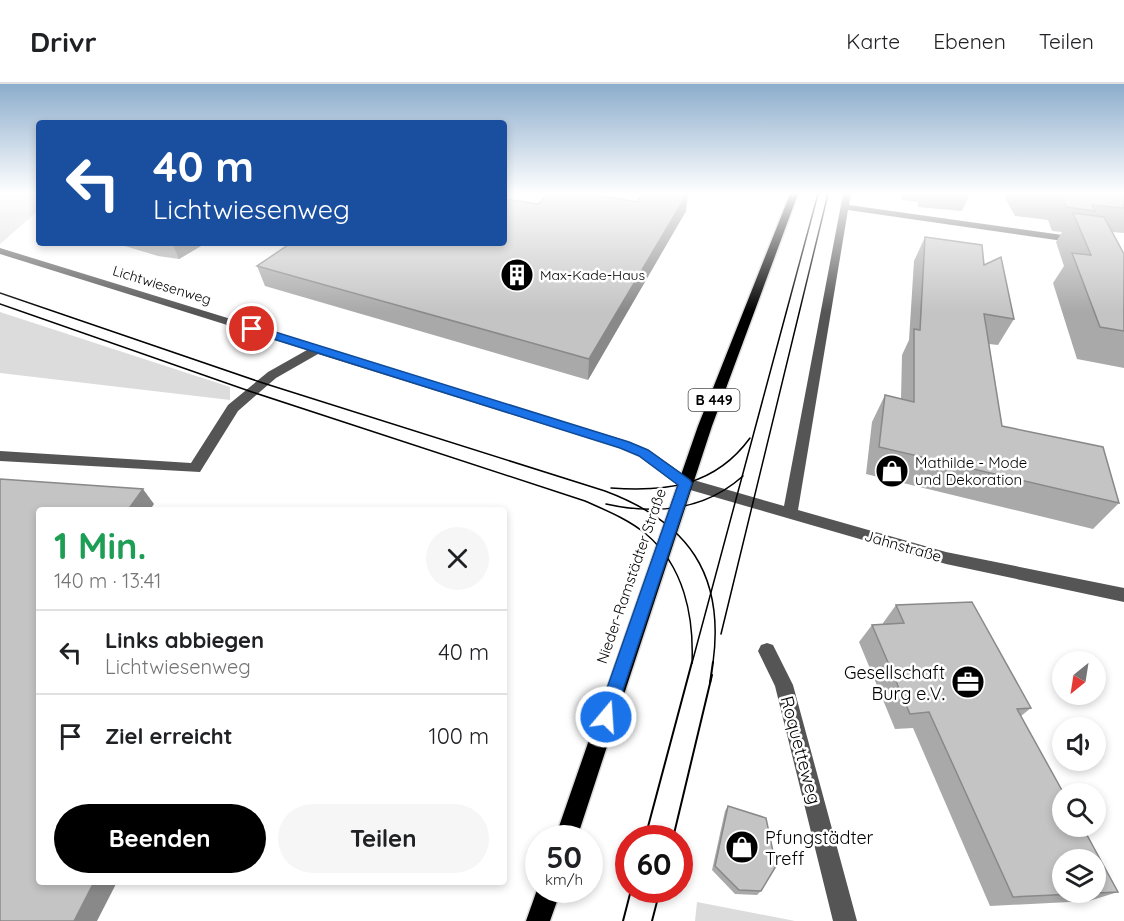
<!DOCTYPE html>
<html lang="de">
<meta charset="utf-8">
<style>
body{margin:0;font-family:Quicksand,sans-serif;background:#f6f6f6;color:#202124;height:100vh;display:flex;flex-direction:column;font-size:22px;white-space:nowrap}
*{box-sizing:border-box;margin:0}
p{font-size:20px;color:#757577}
.icon{flex:none;width:33px;height:33px;fill:none;stroke:currentColor;stroke-width:2;stroke-linecap:round;stroke-linejoin:round}
.map{position:relative;flex:1;overflow:hidden}
.side{position:absolute;left:36px;top:423px;width:471px;height:378px;display:flex;flex-direction:column;background:#fff;border-radius:6px;box-shadow:0 3px 9px #0003}
.side>*{flex:none}
.top-card{position:absolute;left:36px;top:36px;width:471px;height:126px;border-radius:6px;box-shadow:0 3px 9px #0003;background:#1a4fa0;color:#fff;overflow:hidden}
.needle{width:39px;rotate:210deg}
.tools{position:absolute;left:1052px;top:567px;display:grid;gap:12px}
.tools a{display:grid;place-items:center;width:54px;height:54px;border-radius:50%;background:#fff;box-shadow:0 3px 9px #0003;font-size:30px}
.speed{position:absolute;left:525px;top:741px;display:flex;gap:12px;font-size:30px;font-weight:700;text-align:center}
.speed>*{display:grid;place-content:center;width:78px;height:78px;border-radius:50%;background:#fff;box-shadow:0 3px 9px #0003;line-height:1}
.speed small{font-size:15px;font-weight:400}
.speed .limit{border:9px solid #d22;background:#fff;color:#111}
.pin{position:absolute;display:grid;place-items:center;width:51px;height:51px;color:#fff;margin:-26px;border:3px solid #fff;border-radius:50%;box-shadow:0 2px 6px #0007}
.me{position:absolute;width:66px;margin:-33px;rotate:18deg;stroke-linejoin:round;filter:drop-shadow(0 0 4px #0008)}
.turn{display:flex;align-items:center;gap:21px;height:126px;padding:0 18px;font-size:27px}
.turn .icon{width:78px;height:78px;stroke-width:2.5}
.turn b{display:block;font-size:42px;line-height:51px}
.round{display:grid;place-items:center;flex:none;width:63px;height:63px;border-radius:32px;background:#f6f6f6}
.overview{display:flex;align-items:center;justify-content:space-between;height:102px;padding:0 18px}
h1{font-size:36px;font-weight:700;line-height:45px;color:#1e9e55}
.button{display:flex;gap:12px;margin-top:auto;padding:12px 18px}
.button a{flex:1;height:69px;border-radius:36px;background:#000;color:#fff;font-size:24px;font-weight:700;line-height:69px;text-align:center}
.button a+a{background:#f6f6f6;color:#202124}
ul{padding:0;list-style:none}
li{display:flex;align-items:center;gap:18px;height:84px;padding:0 18px;border-top:2px solid #e0e0e0}
li div{flex:1}
li b{display:block;font-size:22px}
li em{font-style:normal}
header{display:flex;align-items:center;gap:36px;box-sizing:border-box;height:84px;padding:0 30px;background:#fff;border-bottom:2px solid #e0e0e0}
header strong{font-size:28px}
nav{display:flex;gap:33px;margin-inline-start:auto;font-size:21px}
.map>svg:first-child{display:block}
</style>
<header>
<strong>Drivr</strong>
<nav><a>Karte</a><a>Ebenen</a><a>Teilen</a></nav>
</header>
<div class="map">
<svg width="1124" height="837" viewBox="0 0 1124 837">
<rect width="100%" height="100%" fill="#fff"/>
<g fill="#dcdcdc">
<path d="M0,110H39V126L0,160Z"/>
<path d="M0,228L230,303V316L0,289Z"/>
<path d="M697,818L795,837H695Z"/>
</g>
<g fill="none" stroke-linecap="round" stroke-linejoin="round">
<defs>
<g id="major">
<path d="M790,110H798L712,342L577,754H555L698,342Z"/>
<path d="M538,803V806H561L550,837H526Z"/>
</g>
</defs>
<use href="#major" stroke="#dbdbdb" stroke-width="3"/>
<g fill="#555" fill-rule="evenodd">
<path d="M843,110H851L849,121L1077,153L1082,156L1077,159L848,126L798,426L946,468L1124,504V518L946,480L680,403L639,372L620,364L318,270L276,294L238,327L200,388L0,377V367L191,379L228,321L268,288L307,266L0,170V164L630,358L649,366L690,395L784,422Z"/>
<path d="M767,559L773,561L793,601L857,837H833L775,602L758,567L761,561Z"/>
</g>
<use href="#major" fill="#000" fill-rule="evenodd"/>
<g stroke="#000" stroke-width="1.5">
<path d="M0,209L263,299L605,407C688,438 725,490 713,579"/>
<path d="M0,220L252,308L585,417C605,426 628,435 646,450C684,482 694,532 692,579"/>
<path d="M611,404C667,408 715,402 750,354"/>
<path d="M606,420C656,431 704,427 743,392"/>
<path d="M721,550L828,110"/>
<path d="M692,579L818,110"/>
</g>
<g stroke="#000" stroke-width="2">
<path d="M710,599L713,578"/>
<path d="M645,754L692,578"/>
<path d="M673,754L712,591"/>
<path d="M623,837L631,806"/>
<path d="M652,837L660,806"/>
</g>
</g>
<g fill="#a9a9a9">
<path d="M901,110H970L962,127L918,123V118L902,116Z"/>
<path d="M1003,110H1124V149L1112,148L1124,170V284L1077,275L1053,199L1064,182L1056,158L1062,148L1052,147L1048,136L1015,132Z"/>
<path d="M637,118L686,127L588,296L265,202L257,182L538,120Z"/>
<path d="M925,153L984,181L1014,235L998,261L989,260L1002,342L1119,419L1093,445L866,390L872,338L885,311L901,315L902,271L909,256L914,177Z"/>
<path d="M115,159H206L179,175L158,172Z"/>
<path d="M896,521L1031,624L1021,632L1118,808L1089,817L990,822L913,644L895,645L859,558L872,541L883,540V539Z"/>
<path d="M728,722L761,807L757,811L735,810L712,786L725,727Z"/>
</g>
<g fill="#898989">
<path d="M687,110H688L686,127L588,296L589,275Z"/>
<path d="M172,159H206L179,175Z"/>
<path d="M143,405L154,420L150,426H128Z"/>
<path d="M94,798H117L97,837H74Z"/>
</g>
<g fill="#c4c4c4" stroke="#898989" stroke-width="1.5" fill-rule="evenodd">
<path d="M548,110H590L637,118L642,110H687L589,275L257,182L291,159H504V115L538,120Z"/>
<path d="M1039,110H1124V124L1092,121L1095,127L1066,123L1062,113Z"/>
<path d="M1073,129L1104,133L1124,170V247L1100,243L1072,169L1091,171Z"/>
<path d="M925,153L982,161L984,181L1001,173L1014,235L984,230L1002,342L1103,363L1119,419L879,363L885,311L914,318V245L920,246Z"/>
<path d="M0,395L143,405L128,426H39V798H94L74,837H0Z"/>
<path d="M972,518L1031,624L1017,625L1064,710H1062V742H1082L1118,808L1013,813L929,628L910,630L872,541L904,539L896,521ZM1062,776H1095V808H1062Z"/>
<path d="M728,722L766,734L776,782L761,807L739,806L715,782Z"/>
</g>
<linearGradient id="sky" x2="0" y2="1"><stop stop-color="#8cadcc"/><stop offset="0.48" stop-color="#fff"/><stop offset="1" stop-color="#fff" stop-opacity="0"/></linearGradient>
<rect width="1124" height="228" fill="url(#sky)"/>
<path fill="#1a73e8" stroke="#114b97" stroke-width="1.5" d="M248,242H256L629,358L648,366L690,396L692,399L612,639L606,641L600,639L597,633L678,401L639,372L620,364L248,247Z"/>
<defs>
<symbol id="building-disc" viewBox="-11 -11 22 22"><circle r="9.5" fill="#000" stroke="#fff"/><path d="M-4-6H4V6H1V3H-1V6H-4ZM-2.5-4.3h1.7v1.8h-1.7ZM.8-4.3h1.7v1.8H.8ZM-2.5-1h1.7V.8h-1.7ZM.8-1h1.7V.8H.8Z" fill="#fff"/></symbol>
<symbol id="shop-disc" viewBox="-11 -11 22 22"><circle r="9.5" fill="#000" stroke="#fff"/><path d="M-5-2.5h2.3a2.7 3.5 0 0 1 5.4 0H5L5.5 6h-11ZM-1.5-2.5h3a1.5 2.3 0 0 0-3 0Z" fill="#fff"/></symbol>
<symbol id="office-disc" viewBox="-11 -11 22 22"><circle r="9.5" fill="#000" stroke="#fff"/><path d="M-6-3h4V-5.5h4V-3h4V5H-6ZM-1-4.5V-3h2v-1.5ZM-6 0V1H6V0Z" fill="#fff"/></symbol>
</defs>
<g fill-rule="evenodd">
<use href="#building-disc" x="498" y="172" width="38" height="38"/>
<use href="#shop-disc" x="873" y="368" width="38" height="38"/>
<use href="#office-disc" x="949" y="579" width="38" height="38"/>
<use href="#shop-disc" x="723" y="744" width="38" height="38"/>
</g>
<g text-anchor="middle" dominant-baseline="central" stroke-width="5" stroke-linejoin="round" paint-order="stroke">
<g font-size="14" fill="#000" stroke="#fff" text-anchor="start">
<text x="540" y="191">Max-Kade-Haus</text>
</g>
<g font-size="14" fill="#000" stroke="#fff">
<text transform="translate(162 201) rotate(17)">Lichtwiesenweg</text>
</g>
<rect fill="#fff" stroke="#4c4c4c" stroke-width="1.5" x="688.5" y="305" width="51" height="22" rx="4.5"/>
<g font-size="14" font-weight="bold" fill="#000">
<text x="714" y="316">B 449</text>
</g>
<g font-size="15" fill="#000" stroke="#fff" text-anchor="start">
<text x="915" y="378">Mathilde - Mode<tspan x="915" dy="17">und Dekoration</tspan></text>
</g>
<g font-size="15" fill="#000" stroke="#fff">
<text transform="translate(903 462) rotate(16)">Jahnstraße</text>
<text transform="translate(631 492) rotate(-71)">Nieder-Ramstädter Straße</text>
</g>
<g font-size="18" fill="#000" stroke="#fff" text-anchor="end">
<text x="945" y="588">Gesellschaft<tspan x="945" dy="21">Burg e.V.</tspan></text>
<text x="765" y="753" text-anchor="start">Pfungstädter<tspan x="765" dy="21">Treff</tspan></text>
</g>
<g font-size="18" fill="#000" stroke="#fff">
<text transform="translate(801 666) rotate(75)">Roquetteweg</text>
</g>
</g>
</svg>
<div class="tools">
<a><svg class="needle" viewBox="-14 -14 28 28"><path d="M0-13l5 13h-10z" fill="#e53935"/><path d="M0 13l5-13h-10z" fill="#757577"/></svg></a>
<a><svg class="icon" aria-label="sound" viewBox="0 0 24 24"><path d="M4 9h4l5-4v14l-5-4H4zM17 9q2 3 0 6"/></svg></a>
<a><svg class="icon" aria-label="search" viewBox="0 0 24 24"><circle cx="10" cy="10" r="6"/><path d="M15 15l6 6"/></svg></a>
<a><svg class="icon" aria-label="layers" viewBox="0 0 24 24"><path d="M12 4l9 5-9 5-9-5zM3 14l9 5 9-5"/></svg></a>
</div>
<div class="speed"><div>50<small>km/h</small></div><div class="limit">60</div></div>
<div class="pin" style="left:252px;top:245px;background:#d93025"><svg class="icon" aria-label="arrive" viewBox="0 0 24 24"><path d="M6 21V4h12l-3 4 3 4H6"/></svg></div>
<svg class="me" style="left:606px;top:633px" viewBox="-20 -20 40 40"><circle r="17" fill="#1a73e8" stroke="#fff" stroke-width="3"/><path d="M0-11L8 9 0 5-8 9z" fill="#fff"/></svg>
<div class="top-card">
<div class="turn"><svg class="icon" aria-label="left" viewBox="0 0 24 24"><path d="M17 20v-9H6M10 6l-5 5 5 5"/></svg><div><b>40 m</b>Lichtwiesenweg</div></div>
</div>
<section class="side">
<div class="overview"><div><h1>1 Min.</h1><p>140 m · 13:41</p></div><a class="round"><svg class="icon" aria-label="close" viewBox="0 0 24 24"><path d="M6 6l12 12M18 6L6 18"/></svg></a></div>
<ul>
<li><svg class="icon" aria-label="left" viewBox="0 0 24 24"><path d="M17 20v-9H6M10 6l-5 5 5 5"/></svg><div><b>Links abbiegen</b><p>Lichtwiesenweg</p></div><em>40 m</em></li>
<li><svg class="icon" aria-label="arrive" viewBox="0 0 24 24"><path d="M6 21V4h12l-3 4 3 4H6"/></svg><div><b>Ziel erreicht</b></div><em>100 m</em></li>
</ul>
<div class="button"><a>Beenden</a><a>Teilen</a></div>
</section>
</div>
